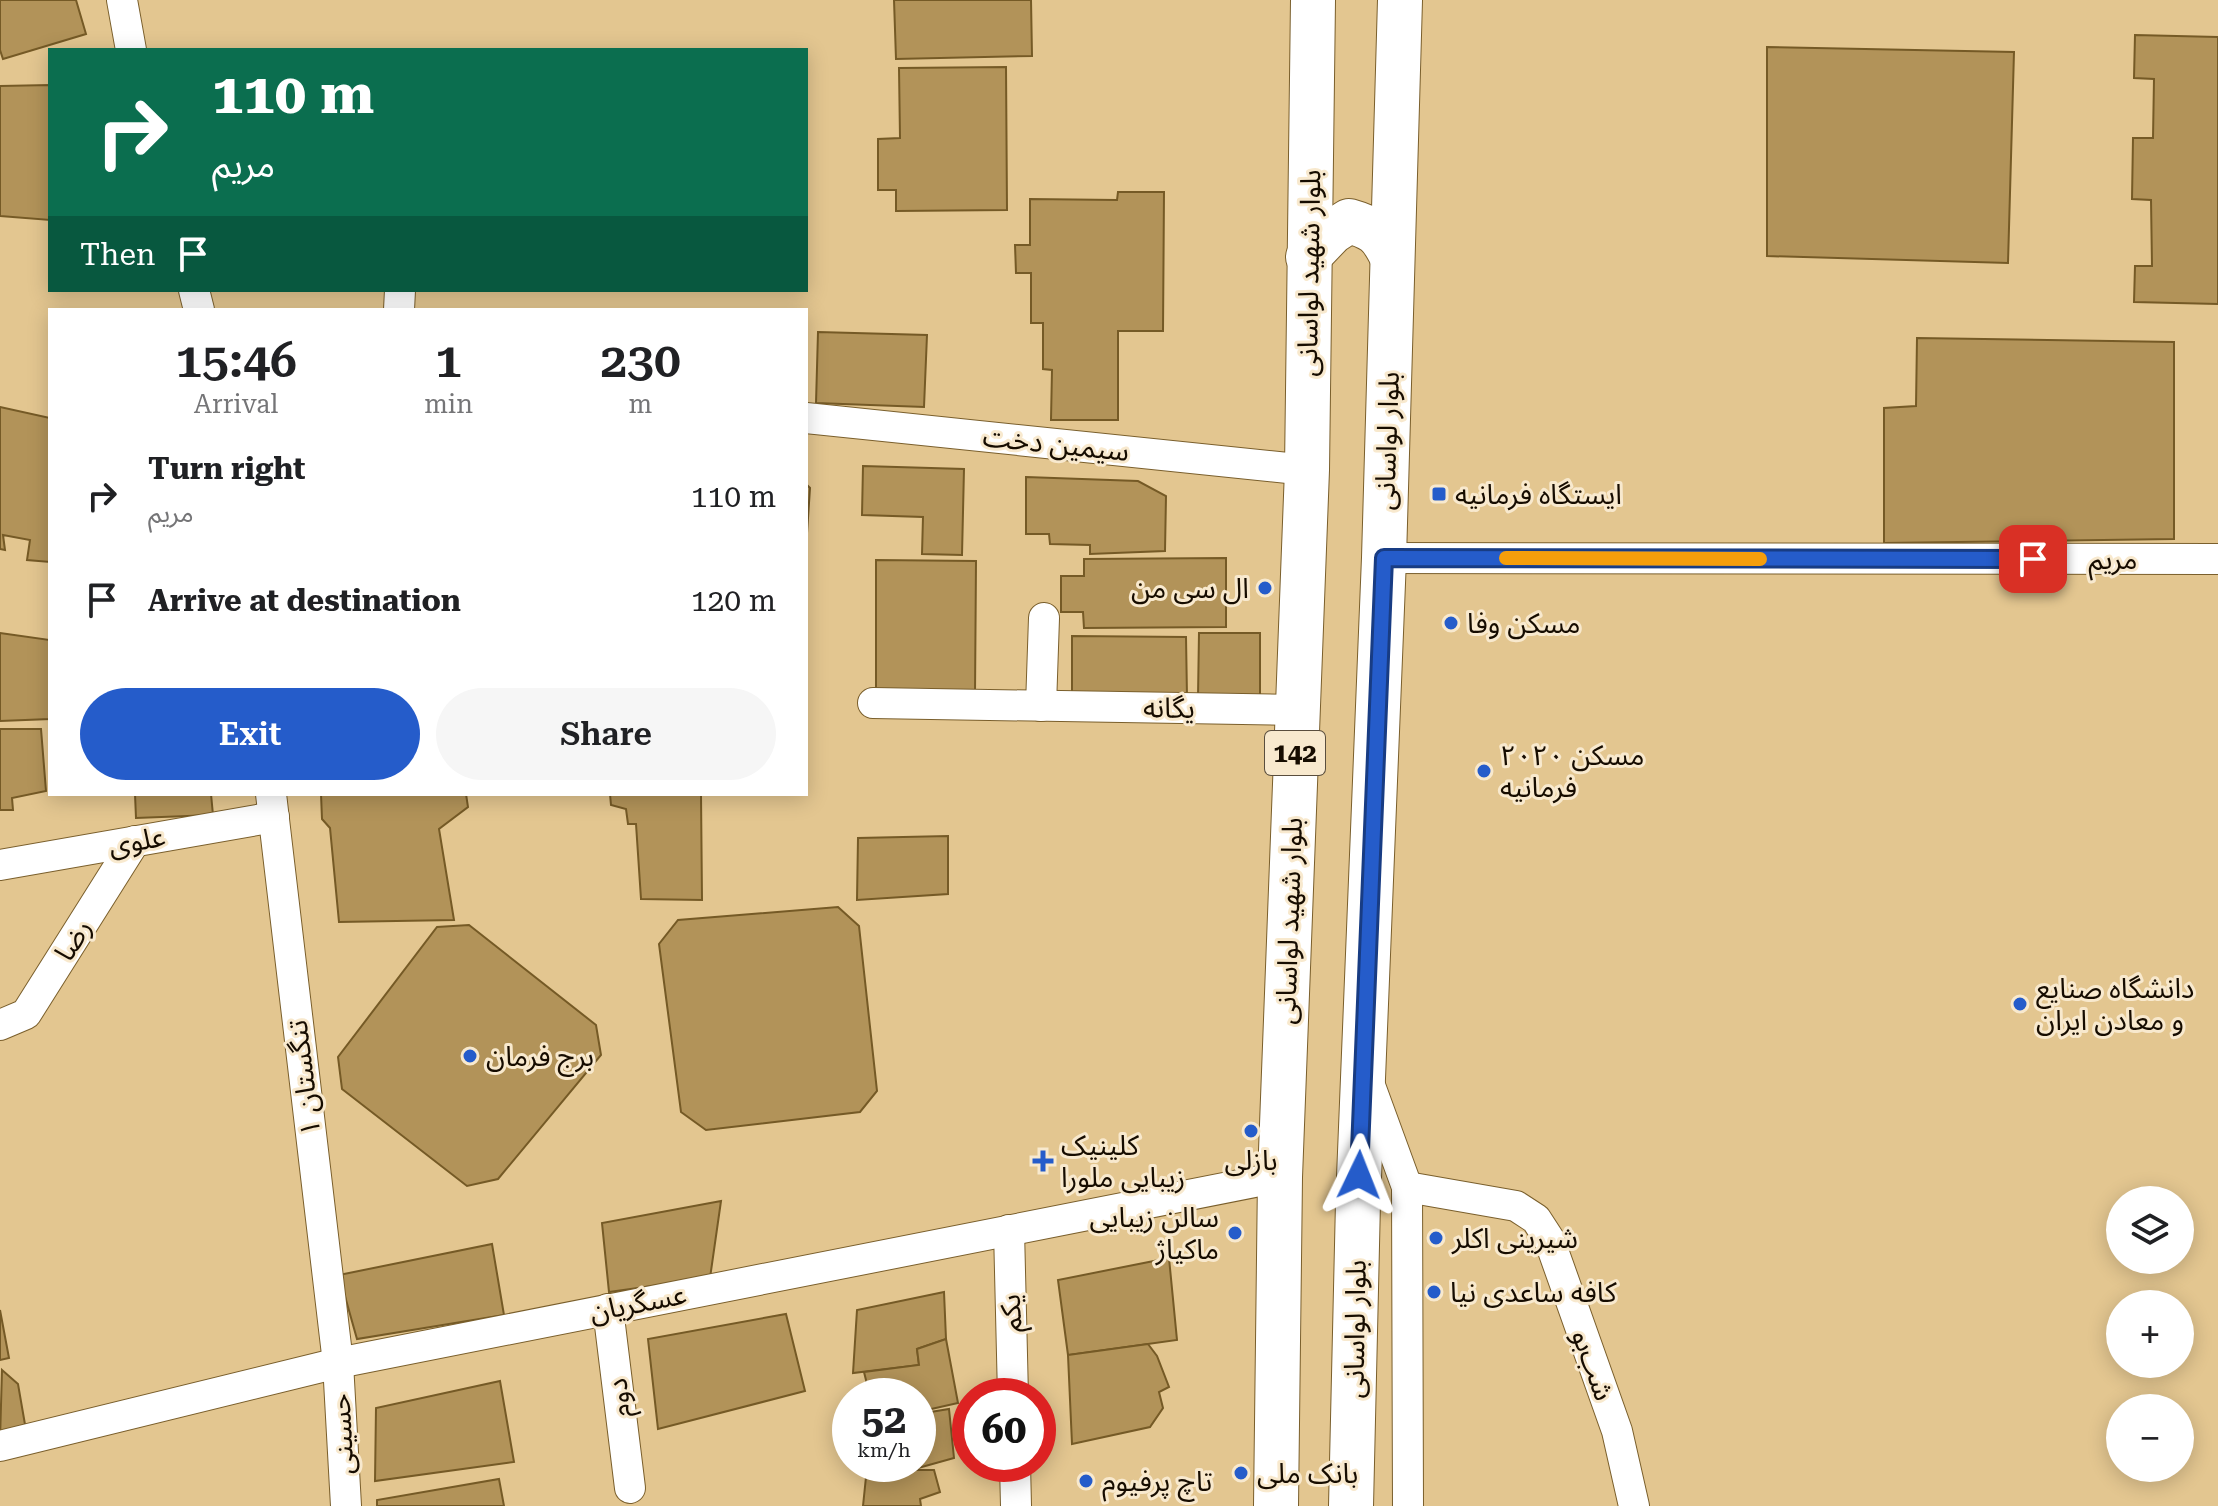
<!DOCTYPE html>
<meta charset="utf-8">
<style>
body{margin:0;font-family:"Roboto Serif","Noto Sans Arabic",serif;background:#f6f6f6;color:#202124;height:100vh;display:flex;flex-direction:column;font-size:30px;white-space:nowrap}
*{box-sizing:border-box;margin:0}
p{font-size:26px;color:#757577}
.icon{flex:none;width:44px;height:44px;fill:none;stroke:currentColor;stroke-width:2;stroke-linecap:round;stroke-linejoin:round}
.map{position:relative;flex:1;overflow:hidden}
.sheet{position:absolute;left:48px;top:308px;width:760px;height:488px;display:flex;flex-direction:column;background:#fff;border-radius:0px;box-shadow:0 4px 20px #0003}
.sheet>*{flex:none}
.top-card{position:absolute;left:48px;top:48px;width:760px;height:244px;border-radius:0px;box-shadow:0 4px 20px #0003;background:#0b6e4f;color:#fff;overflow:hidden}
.fabs{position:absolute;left:2106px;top:1186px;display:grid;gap:16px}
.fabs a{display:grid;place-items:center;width:88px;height:88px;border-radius:50%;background:#fff;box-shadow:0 4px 20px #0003;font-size:40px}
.speed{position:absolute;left:832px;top:1378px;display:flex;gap:16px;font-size:40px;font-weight:700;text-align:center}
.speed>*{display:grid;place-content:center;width:104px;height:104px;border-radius:50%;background:#fff;box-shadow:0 4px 20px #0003;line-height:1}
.speed small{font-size:20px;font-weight:400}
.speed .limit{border:12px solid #d22;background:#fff;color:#111}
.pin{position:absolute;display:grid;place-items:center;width:68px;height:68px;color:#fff;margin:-34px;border-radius:16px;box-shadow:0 4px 12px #0006}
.me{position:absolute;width:88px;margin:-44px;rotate:2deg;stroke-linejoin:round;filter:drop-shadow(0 0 6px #0008)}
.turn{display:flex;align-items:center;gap:28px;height:168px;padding:0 32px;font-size:36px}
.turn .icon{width:104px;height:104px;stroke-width:2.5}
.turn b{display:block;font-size:56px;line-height:68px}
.then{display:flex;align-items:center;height:76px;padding:0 32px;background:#0003;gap:16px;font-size:30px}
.eta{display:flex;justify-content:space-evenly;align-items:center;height:136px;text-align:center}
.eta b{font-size:48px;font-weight:600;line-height:56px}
.action{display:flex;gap:16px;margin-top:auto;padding:16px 32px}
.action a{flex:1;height:92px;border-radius:48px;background:#255cca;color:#fff;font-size:32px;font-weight:600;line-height:92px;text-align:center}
.action a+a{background:#f6f6f6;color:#202124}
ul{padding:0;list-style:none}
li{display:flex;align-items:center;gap:24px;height:104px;padding:0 32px}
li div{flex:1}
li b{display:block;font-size:30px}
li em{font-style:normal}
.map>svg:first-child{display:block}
</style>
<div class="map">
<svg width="2218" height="1506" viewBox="0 0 2218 1506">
<rect width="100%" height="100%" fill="#e3c690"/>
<g fill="#b29359" stroke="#755a26" stroke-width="2">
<path d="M0,0H76L86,34L3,59L0,50Z"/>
<path d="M894,0H1031L1032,56L896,59Z"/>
<path d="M2135,35L2218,37V304L2134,302L2135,266H2152L2151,200L2132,199L2133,138H2153L2154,79L2134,78Z"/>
<path d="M1767,47L2014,52L2008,263L1767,256Z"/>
<path d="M1006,67L1007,210L896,211V190H878V139L900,138L899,68Z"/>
<path d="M50,85V220L0,216V86Z"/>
<path d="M1118,192H1164L1163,331H1118V420H1051L1052,370L1043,369V323H1031V273H1016L1015,245H1030V199L1117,200Z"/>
<path d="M818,332L927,335L924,407L816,403Z"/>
<path d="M1917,338L2174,342V539L1884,543V408L1916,406Z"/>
<path d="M0,407L50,418V562L27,560L30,540L3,535L5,550L0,549Z"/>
<path d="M863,466L964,469L962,555L922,554L923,517L862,515Z"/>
<path d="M1026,477L1138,481L1166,496L1165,551L1090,554V545L1050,544L1049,534H1026Z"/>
<path d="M806,484L810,488L806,548Z"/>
<path d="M1226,558V627L1084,628L1083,612H1061V576H1084V559Z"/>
<path d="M876,560L976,561L975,695L876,691Z"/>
<path d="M0,633L50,640V719L0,721Z"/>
<path d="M1199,633H1260V699L1198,697Z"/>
<path d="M1072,636L1186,637L1187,697L1072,696Z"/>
<path d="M0,729H41L46,791L12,798L13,810H0Z"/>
<path d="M135,794H211L213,815L136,818Z"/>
<path d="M321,794H466L468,807L439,829L454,920L339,922L330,828L322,819Z"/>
<path d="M610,794H701L702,900L641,899L636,824H628L626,809L611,805Z"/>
<path d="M948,836V894L857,900L858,838Z"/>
<path d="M838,907L859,926L877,1091L860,1112L706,1130L681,1112L659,944L678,920Z"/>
<path d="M469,925L596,1025L601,1055L498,1179L467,1186L342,1089L338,1057L437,927Z"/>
<path d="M721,1201L710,1278L609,1292L602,1223Z"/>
<path d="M492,1244L504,1315L357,1339L339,1275Z"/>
<path d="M1169,1258L1177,1340L1068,1355L1058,1280Z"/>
<path d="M944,1292L946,1339L917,1349L919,1365L853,1373L857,1310Z"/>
<path d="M0,1310L9,1358L0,1360Z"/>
<path d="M786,1314L805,1391L658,1429L648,1339Z"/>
<path d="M946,1339L958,1403L918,1412V1396H870L864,1372L919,1365L917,1349Z"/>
<path d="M1148,1344L1157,1356L1169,1387L1159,1392L1163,1408L1150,1427L1072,1444L1068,1355Z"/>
<path d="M2,1370L18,1384L27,1436L0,1440Z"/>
<path d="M500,1381L514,1462L375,1481L376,1408Z"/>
<path d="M949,1409L954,1458L911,1470L909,1464H918V1414Z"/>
<path d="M868,1464H891L890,1477H866Z"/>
<path d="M891,1464H909L911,1470H934L940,1492L920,1499L921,1506H863L866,1477H890Z"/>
<path d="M499,1479L504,1506H377V1500Z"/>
</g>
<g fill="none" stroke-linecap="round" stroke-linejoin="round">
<defs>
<g id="minor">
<path d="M122,0L131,50"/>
<path d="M194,290L199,310"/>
<path d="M399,310L400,290"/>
<path d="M806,418L1307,470"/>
<path d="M1384,558L2218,559"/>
<path d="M873,703L1297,710"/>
<path d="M1041,706L1044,618"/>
<path d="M271,794L338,1363L346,1506"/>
<path d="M0,865L274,817"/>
<path d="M0,1025L26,1014L135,841"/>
<path d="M1369,1083L1407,1187L1408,1506"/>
<path d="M1407,1187L1516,1206L1536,1219L1549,1239L1617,1431L1634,1506"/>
<path d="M1009,1230L1013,1396"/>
<path d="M608,1309L630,1488"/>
<path d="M0,1446L338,1363L1280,1177"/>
<path d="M1015,1464L1016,1506"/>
</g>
<g id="primary">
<path d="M1308,257L1332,232L1349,221C1374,228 1381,234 1392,257"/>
<path d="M1276,1506L1280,1177L1307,470L1313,0"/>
<path d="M1351,1506L1358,1202L1384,558L1400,0"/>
</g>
</defs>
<use href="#minor" stroke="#7a5f2c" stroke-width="32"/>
<use href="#primary" stroke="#7a5f2c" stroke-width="46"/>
<use href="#minor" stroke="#fff" stroke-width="30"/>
<use href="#primary" stroke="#fff" stroke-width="44"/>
</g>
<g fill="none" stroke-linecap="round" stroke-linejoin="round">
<defs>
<path id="route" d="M1359,1175L1384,558L2033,559"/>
</defs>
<use href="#route" stroke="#183c83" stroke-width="20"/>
<use href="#route" stroke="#255cca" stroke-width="14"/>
<path stroke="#f59e0b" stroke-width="14" d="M1506,558L1760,559"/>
</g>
<g fill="#255cca" stroke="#f8e9ce" stroke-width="3">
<rect x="1431" y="486" width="16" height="16" rx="4"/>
<circle cx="1265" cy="588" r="8"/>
<circle cx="1451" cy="623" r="8"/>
<circle cx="1484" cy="771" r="8"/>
<circle cx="2020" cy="1004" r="8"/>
<circle cx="470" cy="1056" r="8"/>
<circle cx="1251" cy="1131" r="8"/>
<path d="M1039 1149h8v8h8v8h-8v8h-8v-8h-8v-8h8z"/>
<circle cx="1235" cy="1233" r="8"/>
<circle cx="1436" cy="1238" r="8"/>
<circle cx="1434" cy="1292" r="8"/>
<circle cx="1241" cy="1473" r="8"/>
<circle cx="1086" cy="1481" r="8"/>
</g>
<g text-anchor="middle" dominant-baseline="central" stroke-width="6" stroke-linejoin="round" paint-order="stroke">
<rect fill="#f8e9ce" stroke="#5a4e3e" stroke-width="2" x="1265" y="731" width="60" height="44" rx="6"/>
<g font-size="26" font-weight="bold" fill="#160c00">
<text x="1295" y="753">142</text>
</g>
<g font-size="28" fill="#160c00" stroke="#f8e9ce">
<text transform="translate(1309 273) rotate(-89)">بلوار شهید لواسانی</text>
<text transform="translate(1387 441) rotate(-88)">بلوار لواسانی</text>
<text transform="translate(1056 444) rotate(6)">سیمین دخت</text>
<text x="2113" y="559">مریم</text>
<text transform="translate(1169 708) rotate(1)">یگانه</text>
<text transform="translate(137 841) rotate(-10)">علوی</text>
<text transform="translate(1289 921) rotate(-88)">بلوار شهید لواسانی</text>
<text transform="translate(73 940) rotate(-58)">رضا</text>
<text transform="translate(304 1078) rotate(-97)">تنگستان ۱</text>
<text transform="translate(638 1303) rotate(-11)">عسگریان</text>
<text transform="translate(1011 1313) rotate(-92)">یکم</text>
<text transform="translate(1355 1329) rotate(-89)">بلوار لواسانی</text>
<text transform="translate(1593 1365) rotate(70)">شب‌بو</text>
<text transform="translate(619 1398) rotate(-97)">دوم</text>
<text transform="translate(342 1434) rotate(-93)">حسینی</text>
</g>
<g font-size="28" fill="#160c00" stroke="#f8e9ce" text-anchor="start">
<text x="1455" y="494">ایستگاه فرمانیه</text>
<text x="1249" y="588" text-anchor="end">ال سی من</text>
<text x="1467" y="623">مسکن وفا</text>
<text x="1500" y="755">مسکن ۲۰۲۰<tspan x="1500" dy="32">فرمانیه</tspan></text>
<text x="2036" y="988">دانشگاه صنایع<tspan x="2036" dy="32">و معادن ایران</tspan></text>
<text x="486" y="1056">برج فرمان</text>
<text x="1061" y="1145">کلینیک<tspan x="1061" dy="32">زیبایی ملورا</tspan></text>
<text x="1251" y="1160" text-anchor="middle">بازلی</text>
<text x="1219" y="1217" text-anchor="end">سالن زیبایی<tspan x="1219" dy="32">ماکیاژ</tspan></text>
<text x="1452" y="1238">شیرینی اکلر</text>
<text x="1450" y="1292">کافه ساعدی نیا</text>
<text x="1257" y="1473">بانک ملی</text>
<text x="1102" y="1481">تاچ پرفيوم</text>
</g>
</g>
</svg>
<div class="fabs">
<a><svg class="icon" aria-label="layers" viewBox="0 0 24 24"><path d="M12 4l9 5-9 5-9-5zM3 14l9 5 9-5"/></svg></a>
<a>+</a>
<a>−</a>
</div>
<div class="speed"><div>52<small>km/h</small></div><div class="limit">60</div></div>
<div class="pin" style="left:2033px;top:559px;background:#d93025"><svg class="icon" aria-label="arrive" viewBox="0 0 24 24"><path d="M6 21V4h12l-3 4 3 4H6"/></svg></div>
<svg class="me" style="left:1359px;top:1175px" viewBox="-20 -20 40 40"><path d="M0-17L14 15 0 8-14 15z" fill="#255cca" stroke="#fff" stroke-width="4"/></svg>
<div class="top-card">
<div class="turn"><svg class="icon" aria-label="right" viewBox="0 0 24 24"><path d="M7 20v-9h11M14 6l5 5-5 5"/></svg><div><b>110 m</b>مریم</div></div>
<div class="then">Then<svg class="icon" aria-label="arrive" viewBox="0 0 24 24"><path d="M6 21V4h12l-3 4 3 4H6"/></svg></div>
</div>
<section class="sheet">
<div class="eta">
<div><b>15:46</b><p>Arrival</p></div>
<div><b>1</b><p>min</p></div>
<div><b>230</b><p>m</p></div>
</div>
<ul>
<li><svg class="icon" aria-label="right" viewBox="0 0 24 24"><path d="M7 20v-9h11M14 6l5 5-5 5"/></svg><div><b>Turn right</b><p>مریم</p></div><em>110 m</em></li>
<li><svg class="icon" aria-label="arrive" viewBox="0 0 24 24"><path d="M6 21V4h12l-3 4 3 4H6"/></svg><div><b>Arrive at destination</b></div><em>120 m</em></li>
</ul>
<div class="action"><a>Exit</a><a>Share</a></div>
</section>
</div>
